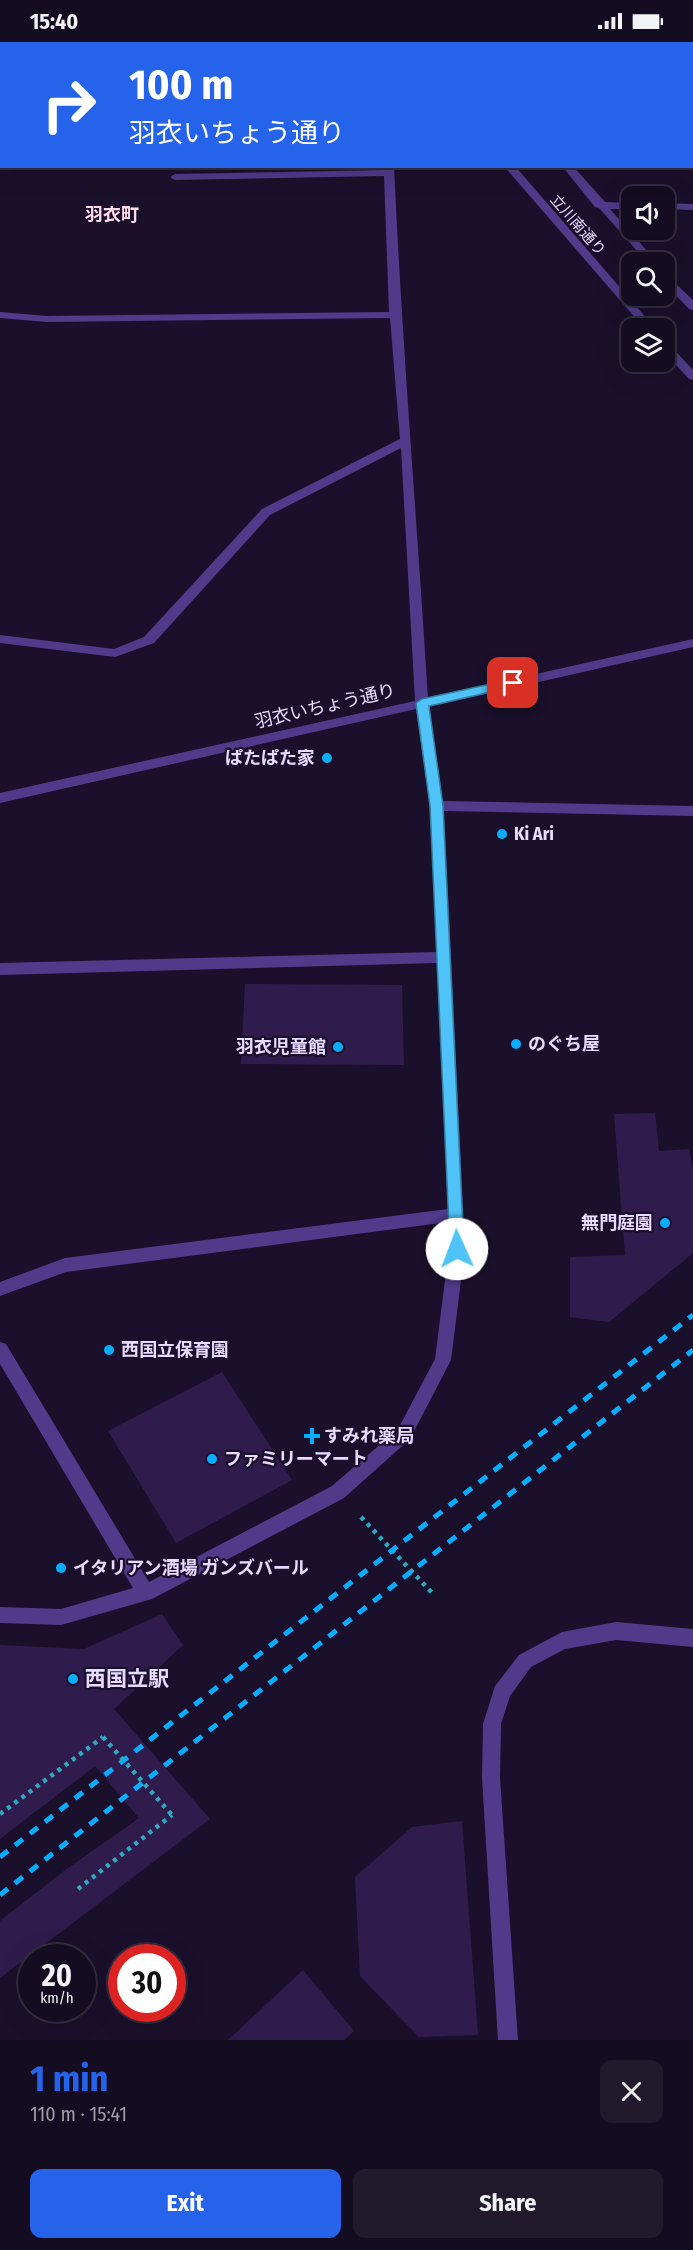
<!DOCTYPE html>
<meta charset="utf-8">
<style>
body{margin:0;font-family:"Fira Sans Condensed","Noto Sans JP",sans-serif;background:#211a2d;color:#f1f3f6;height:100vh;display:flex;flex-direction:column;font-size:22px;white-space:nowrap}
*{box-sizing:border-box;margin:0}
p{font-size:20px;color:#9d9ba5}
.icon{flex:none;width:33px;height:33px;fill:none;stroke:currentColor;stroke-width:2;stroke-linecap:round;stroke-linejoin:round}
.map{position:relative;height:1998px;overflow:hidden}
.sheet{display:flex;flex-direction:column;background:#140c20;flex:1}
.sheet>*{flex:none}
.banner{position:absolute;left:0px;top:0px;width:693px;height:126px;box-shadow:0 6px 24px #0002,0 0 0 2px #332c3e;background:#2563eb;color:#fff;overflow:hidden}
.fabs{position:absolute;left:621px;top:144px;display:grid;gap:12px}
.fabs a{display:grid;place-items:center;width:54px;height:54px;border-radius:12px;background:#140c20;box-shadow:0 6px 24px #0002,0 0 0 2px #332c3e;font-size:30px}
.speed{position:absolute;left:18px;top:1902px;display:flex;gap:12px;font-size:30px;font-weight:700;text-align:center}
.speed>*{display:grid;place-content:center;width:78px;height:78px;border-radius:50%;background:#140c20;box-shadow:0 6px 24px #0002,0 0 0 2px #332c3e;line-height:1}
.speed small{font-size:15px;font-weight:400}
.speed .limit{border:9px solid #d22;background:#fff;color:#111}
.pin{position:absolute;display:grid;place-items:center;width:51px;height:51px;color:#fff;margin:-26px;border-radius:12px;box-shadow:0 3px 9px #0006}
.me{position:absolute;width:66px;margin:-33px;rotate:358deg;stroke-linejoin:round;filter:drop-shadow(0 0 4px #0008)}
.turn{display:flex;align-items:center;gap:21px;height:126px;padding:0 30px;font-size:27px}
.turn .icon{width:78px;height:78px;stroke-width:2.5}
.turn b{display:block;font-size:42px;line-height:51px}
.round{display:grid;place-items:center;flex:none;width:63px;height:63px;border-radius:12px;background:#211a2d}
.head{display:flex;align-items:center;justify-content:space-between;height:102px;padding:0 30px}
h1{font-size:36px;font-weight:700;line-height:45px;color:#2563eb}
.cta{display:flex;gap:12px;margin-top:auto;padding:12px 30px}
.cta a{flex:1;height:69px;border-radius:12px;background:#2563eb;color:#fff;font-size:24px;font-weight:700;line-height:69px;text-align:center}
.cta a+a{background:#211a2d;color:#f1f3f6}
.status{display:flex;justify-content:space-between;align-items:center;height:42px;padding:0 30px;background:#140c20;direction:ltr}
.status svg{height:16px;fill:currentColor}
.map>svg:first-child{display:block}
</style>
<div class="status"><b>15:40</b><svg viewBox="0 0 49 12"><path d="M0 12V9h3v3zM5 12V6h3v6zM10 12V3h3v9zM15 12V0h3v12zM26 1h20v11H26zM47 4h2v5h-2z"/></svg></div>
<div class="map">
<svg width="693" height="1998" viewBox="0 0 693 1998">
<rect width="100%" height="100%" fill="#1b102b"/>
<g fill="#301c4c">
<path d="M245,942L402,943L404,1023L241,1022Z"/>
<path d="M655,1071L659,1109L689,1107L693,1128V1211L609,1280L570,1275V1215L625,1213L614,1072Z"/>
<path d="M222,1330L292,1438L176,1501L108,1389Z"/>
<path d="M162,1572L183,1603L114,1667L210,1777L0,1936V1879L64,1829L139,1776L95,1724L0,1797V1603L84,1607Z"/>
<path d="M462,1779L478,1993L419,1995L360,1934L355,1835L412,1785Z"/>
<path d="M303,1928L354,1989L344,1998H228Z"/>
</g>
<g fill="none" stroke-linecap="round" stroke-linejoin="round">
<g stroke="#2ea7bf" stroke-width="4.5" stroke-dasharray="4 5" stroke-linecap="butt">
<path d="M361,1475L434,1553"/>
<path d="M0,1772L103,1695"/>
<path d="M78,1847L172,1773"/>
</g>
<g fill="#4f3b8a" fill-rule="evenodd">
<path d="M422,0H432L433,2H423Z"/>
<path d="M471,0H481L482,2H472Z"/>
<rect x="692" y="7" width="1" height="6"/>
<rect x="0" y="99" width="2" height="7"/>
<path d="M384,124H394C402,302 417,479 428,656L693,597V605L429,665L443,759L693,764V774L444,769L465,1207L451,1318L410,1397L344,1456L152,1557L61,1583L0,1581V1565L61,1567L133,1546L0,1322V1300L6,1302L149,1540L332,1444L398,1387L435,1317L449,1207L448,1180L66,1230L0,1254V1240L65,1216L448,1167L437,921L0,933V921L437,910L430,764L416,667L0,761V751L415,659L401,406L270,473L154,601L115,615L0,601V593L114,607L144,595L262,467L400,397L390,276L47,280L0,276V270L47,274L389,270L384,134L175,138L170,135L175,132L384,128Z"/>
<path d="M504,124H515L655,286H644Z"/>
<path d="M562,124H573L605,160L632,161V167H610L657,220H647L599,166L595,165Z"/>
<path d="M664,161L693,162V168L664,167Z"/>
<path d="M664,231L693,258V268L689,267L664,241Z"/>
<path d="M664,300L668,301L693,328V338L689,337L664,310Z"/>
<path d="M616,1580L693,1587V1605L616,1598L565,1607L531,1625L510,1654L501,1682L500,1736L518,1998H498L482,1736L483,1682L495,1644L519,1613L562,1590Z"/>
</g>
<g stroke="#06aeff" stroke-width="5" stroke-dasharray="10 9" stroke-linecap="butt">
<path d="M0,1815L693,1273"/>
<path d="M0,1853L693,1308"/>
</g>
<path stroke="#2ea7bf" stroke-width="4.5" stroke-dasharray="4 5" stroke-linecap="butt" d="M103,1695L172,1773"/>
</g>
<path fill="#4fc3f7" stroke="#337fa1" stroke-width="1.5" d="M513,637L517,638V644L429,664L443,764L464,1207L462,1211H452L450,1207L430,764L416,661L422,657Z"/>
<g fill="#06aeff" stroke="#1b102b" stroke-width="2">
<circle cx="327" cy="716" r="6"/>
<circle cx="502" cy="792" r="6"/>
<circle cx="516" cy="1002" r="6"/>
<circle cx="338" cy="1005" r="6"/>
<circle cx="665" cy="1181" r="6"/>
<circle cx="109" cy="1308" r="6"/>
<path d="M309 1385h6v6h6v6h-6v6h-6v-6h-6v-6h6z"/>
<circle cx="212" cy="1417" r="6"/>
<circle cx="61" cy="1526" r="6"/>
<circle cx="73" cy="1637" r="6"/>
</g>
<g text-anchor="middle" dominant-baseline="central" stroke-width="4.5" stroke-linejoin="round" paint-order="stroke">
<g font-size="15" fill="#e7daff" stroke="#1b102b">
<text transform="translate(578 183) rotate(49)">立川南通り</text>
</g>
<g font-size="18" font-weight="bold" fill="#ffdcea" stroke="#1b102b">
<text x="112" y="173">羽衣町</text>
</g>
<g font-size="18" fill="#e7daff" stroke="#1b102b">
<text transform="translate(325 664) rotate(-13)">羽衣いちょう通り</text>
</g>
<g font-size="18" font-weight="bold" fill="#e7daff" stroke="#1b102b" text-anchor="start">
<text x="315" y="716" text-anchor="end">ぱたぱた家</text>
<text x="514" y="792">Ki Ari</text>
<text x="528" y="1002">のぐち屋</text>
<text x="326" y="1005" text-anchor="end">羽衣児童館</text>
<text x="653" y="1181" text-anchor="end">無門庭園</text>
<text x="121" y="1308">西国立保育園</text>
<text x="324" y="1394">すみれ薬局</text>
<text x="224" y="1417">ファミリーマート</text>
<text x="73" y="1526">イタリアン酒場 ガンズバール</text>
</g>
<g font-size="21" font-weight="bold" fill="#e7daff" stroke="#1b102b" text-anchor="start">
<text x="85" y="1637">西国立駅</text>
</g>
</g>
</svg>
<div class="fabs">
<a><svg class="icon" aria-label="sound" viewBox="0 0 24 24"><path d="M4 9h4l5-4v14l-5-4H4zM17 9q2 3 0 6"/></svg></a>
<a><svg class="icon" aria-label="search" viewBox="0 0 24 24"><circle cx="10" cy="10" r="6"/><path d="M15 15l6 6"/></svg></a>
<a><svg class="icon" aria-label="layers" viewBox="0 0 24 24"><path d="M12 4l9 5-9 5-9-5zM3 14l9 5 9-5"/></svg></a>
</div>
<div class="speed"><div>20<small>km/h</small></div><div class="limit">30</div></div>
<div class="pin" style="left:513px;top:641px;background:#d93025"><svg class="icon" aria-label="arrive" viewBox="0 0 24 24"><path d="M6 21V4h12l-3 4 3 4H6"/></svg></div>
<svg class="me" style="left:457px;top:1207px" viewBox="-20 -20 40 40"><circle r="19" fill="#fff"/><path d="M0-13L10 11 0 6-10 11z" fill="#4fc3f7"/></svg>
<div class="banner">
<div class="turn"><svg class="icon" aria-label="right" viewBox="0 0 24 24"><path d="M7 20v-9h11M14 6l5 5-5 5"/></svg><div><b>100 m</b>羽衣いちょう通り</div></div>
</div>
</div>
<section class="sheet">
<div class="head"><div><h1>1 min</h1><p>110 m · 15:41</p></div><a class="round"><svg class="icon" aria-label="close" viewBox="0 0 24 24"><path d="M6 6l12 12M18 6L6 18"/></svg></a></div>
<div class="cta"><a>Exit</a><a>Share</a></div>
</section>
